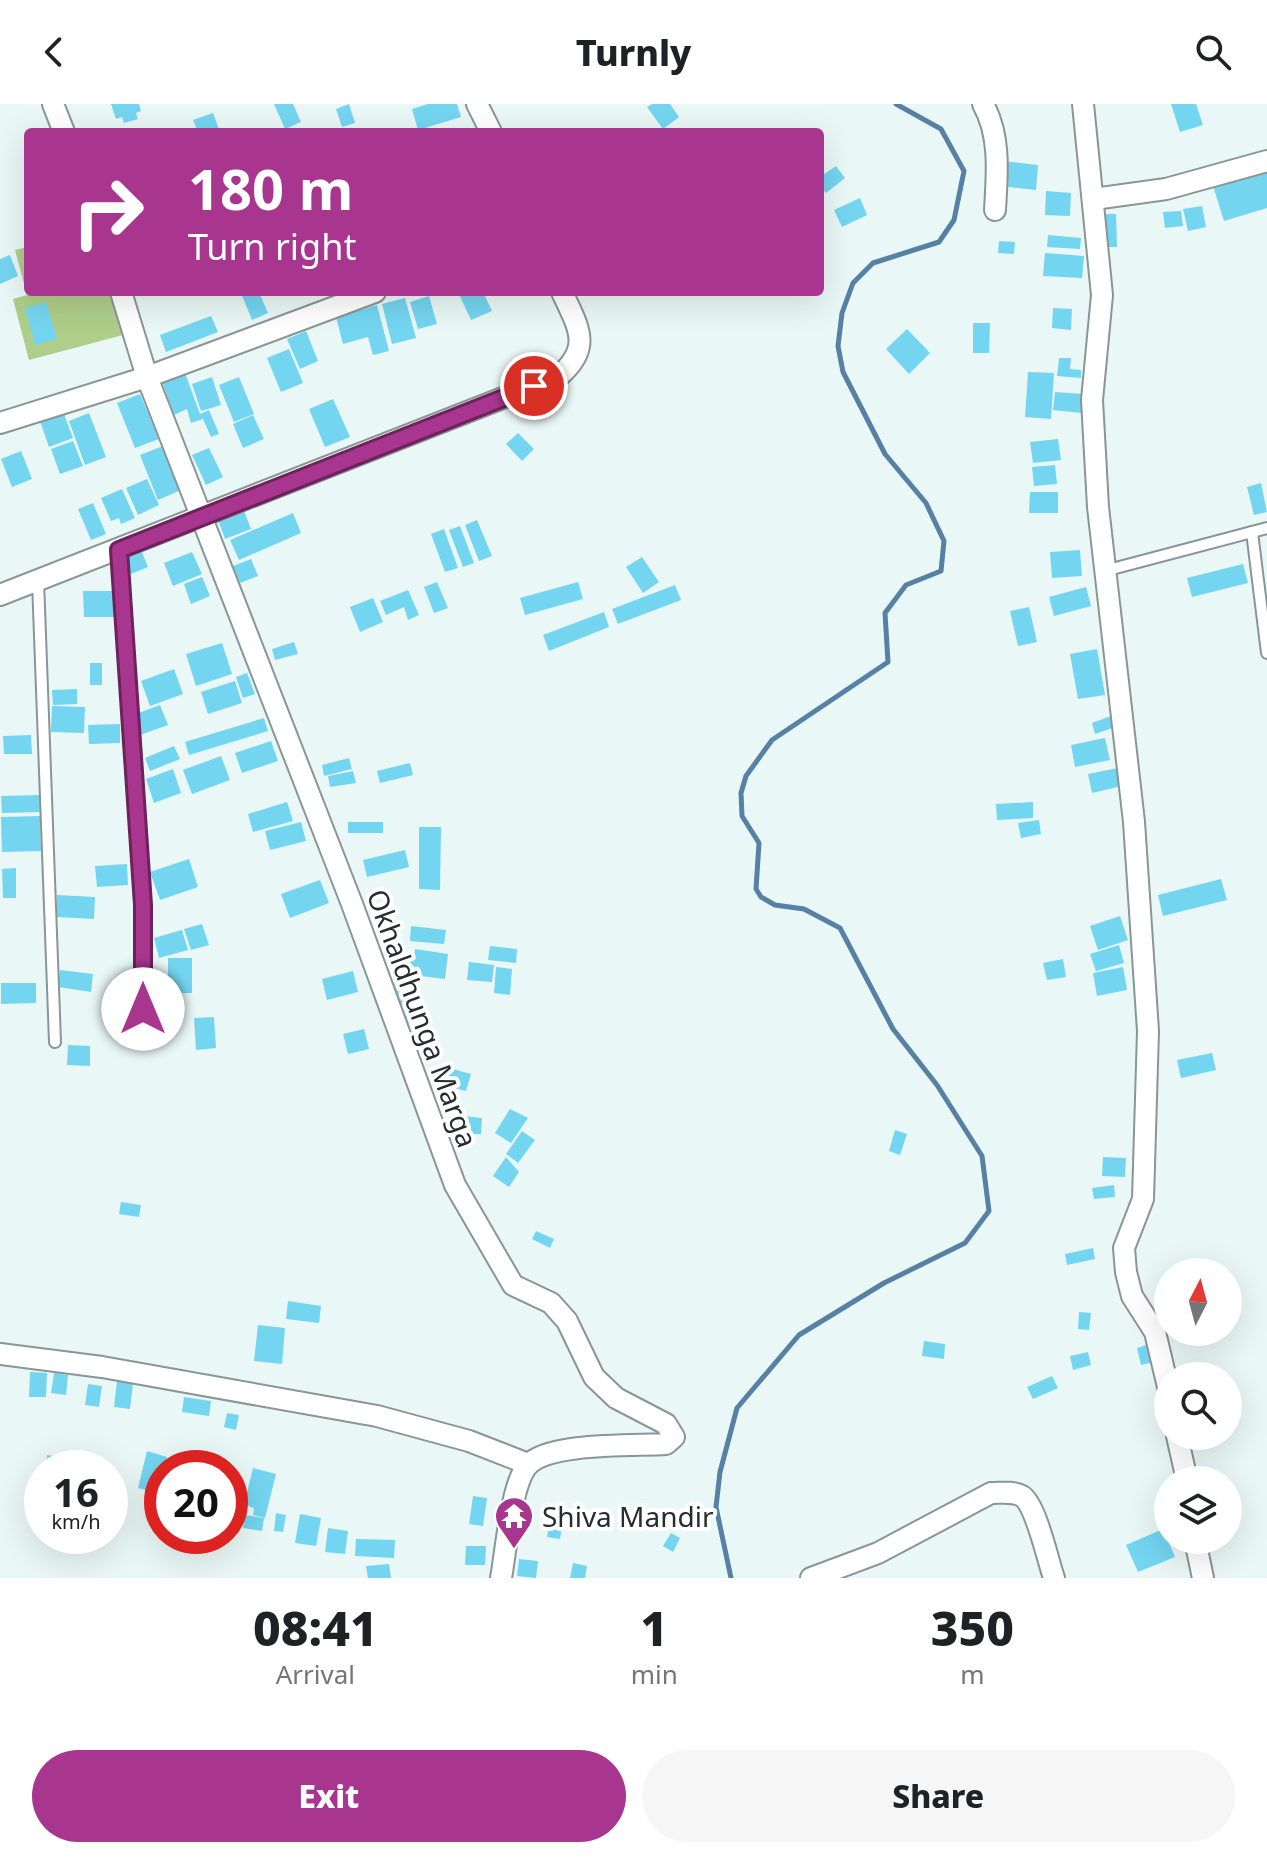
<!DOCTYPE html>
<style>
body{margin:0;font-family:"Noto Sans",sans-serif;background:#f6f6f6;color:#202124;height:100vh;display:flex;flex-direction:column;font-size:30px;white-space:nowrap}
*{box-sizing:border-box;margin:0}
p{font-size:26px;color:#757577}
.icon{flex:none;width:44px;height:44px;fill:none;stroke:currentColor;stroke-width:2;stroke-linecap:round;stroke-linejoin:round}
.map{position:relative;height:1474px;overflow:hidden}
.side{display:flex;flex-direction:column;background:#fff;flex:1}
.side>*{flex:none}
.guide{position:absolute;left:24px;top:24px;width:800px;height:168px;border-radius:8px;box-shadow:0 8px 32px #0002;background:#a8358e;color:#fff;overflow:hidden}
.needle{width:52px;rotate:6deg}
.tools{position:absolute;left:1154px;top:1154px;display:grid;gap:16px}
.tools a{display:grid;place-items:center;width:88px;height:88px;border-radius:50%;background:#fff;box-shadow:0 8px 32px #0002;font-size:40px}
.speed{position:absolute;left:24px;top:1346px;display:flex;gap:16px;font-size:40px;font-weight:700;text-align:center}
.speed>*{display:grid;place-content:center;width:104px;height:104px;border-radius:50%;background:#fff;box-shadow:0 8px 32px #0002;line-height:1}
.speed small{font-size:20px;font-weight:400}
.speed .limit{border:12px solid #d22;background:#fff;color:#111}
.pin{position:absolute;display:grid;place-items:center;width:68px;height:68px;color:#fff;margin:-34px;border:4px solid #fff;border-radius:50%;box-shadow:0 2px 8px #0007}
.me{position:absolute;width:88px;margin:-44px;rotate:0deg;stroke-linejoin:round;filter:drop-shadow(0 0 6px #0008)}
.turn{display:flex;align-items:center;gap:28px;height:168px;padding:0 32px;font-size:36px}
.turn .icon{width:104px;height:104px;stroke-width:2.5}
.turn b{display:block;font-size:56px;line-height:68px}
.eta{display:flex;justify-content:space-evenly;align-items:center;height:136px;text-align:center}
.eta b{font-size:48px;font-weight:800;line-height:56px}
.primary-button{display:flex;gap:16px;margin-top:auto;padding:16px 32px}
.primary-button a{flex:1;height:92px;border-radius:48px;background:#a8358e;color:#fff;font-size:32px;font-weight:800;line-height:92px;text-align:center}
.primary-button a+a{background:#f6f6f6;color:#202124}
header{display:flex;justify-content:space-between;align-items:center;height:104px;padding:0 32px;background:#fff;font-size:36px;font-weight:800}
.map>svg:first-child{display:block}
</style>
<header><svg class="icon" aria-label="back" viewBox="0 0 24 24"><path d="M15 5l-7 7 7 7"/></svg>Turnly<svg class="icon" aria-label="search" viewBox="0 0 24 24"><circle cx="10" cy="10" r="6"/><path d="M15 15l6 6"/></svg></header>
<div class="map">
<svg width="1267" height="1474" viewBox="0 0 1267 1474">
<rect width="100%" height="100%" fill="#e9f8f6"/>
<path fill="#afce8a" d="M28,143V188H112L123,231L29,256L13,195L27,191L15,146Z"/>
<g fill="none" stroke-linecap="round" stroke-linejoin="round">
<path stroke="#5780a5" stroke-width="5" d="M731,1474L716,1403L720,1368L737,1304L799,1231L884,1179L965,1139L989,1107L982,1052L937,981L893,925L840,824L804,805L775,801L761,793L756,785L759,739L742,712L741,689L746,672L772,636L888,558L885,509L906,481L941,467L944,437L926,399L885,350L843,268L838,242L842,209L853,179L873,159L939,138L954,116L964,67L941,25L896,0"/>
</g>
<g fill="#74d5f0">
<path d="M111,0H139L141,7L136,9L138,15L124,19L122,13L116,15Z"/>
<path d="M274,0H293L301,18L285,25Z"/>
<path d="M349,0L355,19L342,23L336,5Z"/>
<path d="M428,0H457L461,13L418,26L412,5Z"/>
<path d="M652,0H670L679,13L663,25L647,3Z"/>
<path d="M1171,0H1196L1203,21L1180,28Z"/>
<path d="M213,9L220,28H198L193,16Z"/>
<path d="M1003,57L1038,61L1036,86L1000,82Z"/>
<path d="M836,62L845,74L826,89L820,82V73Z"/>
<path d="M1267,66V104L1224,117L1213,82Z"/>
<path d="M1046,87L1071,89L1070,112L1045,111Z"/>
<path d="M860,94L867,111L842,123L834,106Z"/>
<path d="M1202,102L1206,123L1188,127L1183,105Z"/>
<path d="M1181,107L1183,122L1165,124L1163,108Z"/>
<path d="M1104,110H1116L1117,143H1105Z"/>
<path d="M1048,131L1081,134L1080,145L1047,143Z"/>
<path d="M999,137L1015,138L1014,150L998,149Z"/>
<path d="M1045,149L1084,152L1082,174L1043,172Z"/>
<path d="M10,151L18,172L0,180V155Z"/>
<path d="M243,188H259L268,209L252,216L241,189Z"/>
<path d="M458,188H483L492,207L471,216Z"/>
<path d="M429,192L437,220L418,225L410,198Z"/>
<path d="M405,194L416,234L392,240L382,200Z"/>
<path d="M46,198L57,235L35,241L25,204Z"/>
<path d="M377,201L389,247L373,251L368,233L343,240L336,213Z"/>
<path d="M1053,204L1072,205L1071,226L1052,224Z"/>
<path d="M211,212L218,228L166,248L160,231Z"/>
<path d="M973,219H990L989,249H973Z"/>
<path d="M907,225L930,249L909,270L886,245Z"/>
<path d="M306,227L318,257L300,265L287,235Z"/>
<path d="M289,245L303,279L281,288L267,254Z"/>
<path d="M1059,254H1071L1070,265L1081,266V274L1057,272Z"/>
<path d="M1028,268L1054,269L1051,315L1025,313Z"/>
<path d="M185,269L200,310L209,306L219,330L211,333L203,315L191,319L187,305L174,311L162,277Z"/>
<path d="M212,273L221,301L201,307L192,280Z"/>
<path d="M239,273L254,310L234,318L219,281Z"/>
<path d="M1055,288L1084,290L1082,309L1053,306Z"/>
<path d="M140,290L159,335L135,344L117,299Z"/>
<path d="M333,295L350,333L325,343L309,305Z"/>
<path d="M89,309L106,353L85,361L69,317Z"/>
<path d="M64,310L73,334L49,343L40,317Z"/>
<path d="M253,311L264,335L243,344L233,320Z"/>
<path d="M518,329L534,345L522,357L506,340Z"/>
<path d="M1058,335L1061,356L1033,359L1030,338Z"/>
<path d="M73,337L83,362L60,370L51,345Z"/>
<path d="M163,342L181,386L158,396L140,351Z"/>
<path d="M209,344L223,373L206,381L192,351Z"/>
<path d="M21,347L32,375L12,383L1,355Z"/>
<path d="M1055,361L1057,380L1034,382L1032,363Z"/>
<path d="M147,375L159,401L138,411L126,384Z"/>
<path d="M1261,379L1267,408L1254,411L1247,383Z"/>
<path d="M122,385L135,414L121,420L119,414L111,417L101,394Z"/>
<path d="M1030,388H1058V409H1029Z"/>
<path d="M93,399L106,430L91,436L78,405Z"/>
<path d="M244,407L251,425L225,435L218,416Z"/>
<path d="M293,409L301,429L239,456L230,436Z"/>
<path d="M477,416L492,452L479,457L465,421Z"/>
<path d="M460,422L474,459L463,463L449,426Z"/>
<path d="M444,425L458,464L445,468L431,430Z"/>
<path d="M140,443L148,463L131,470L123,451Z"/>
<path d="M1080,446L1082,472L1052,474L1050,448Z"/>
<path d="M192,448L202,470L173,482L164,459Z"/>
<path d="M642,453L659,478L643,489L626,463Z"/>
<path d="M251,455L258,472L240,479L233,462Z"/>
<path d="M1243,460L1248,479L1192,493L1187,474Z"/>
<path d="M202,473L210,492L191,500L184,480Z"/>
<path d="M437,478L448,504L434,509L424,483Z"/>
<path d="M578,478L583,495L525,511L520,494Z"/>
<path d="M675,481L681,496L618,520L612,505Z"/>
<path d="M1086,483L1091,502L1054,512L1049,493Z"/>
<path d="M408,486L419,511L408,516L404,503L386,511L380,497Z"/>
<path d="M83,487H114V513H84Z"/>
<path d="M373,494L383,518L360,528L350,503Z"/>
<path d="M1029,503L1037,538L1018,542L1010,507Z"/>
<path d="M604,508L609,523L549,547L543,531Z"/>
<path d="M294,538L298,550L275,556L272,545Z"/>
<path d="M222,539L232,570L196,582L186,550Z"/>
<path d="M1097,545L1105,591L1078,595L1070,550Z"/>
<rect x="90" y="559" width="12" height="22"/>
<path d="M174,565L183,590L150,602L141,577Z"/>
<path d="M247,569L255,590L243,594L236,573Z"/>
<path d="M235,577L242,599L208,610L201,588Z"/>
<path d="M77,585V600L53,601L52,586Z"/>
<path d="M160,601L168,621L140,631L133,611Z"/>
<path d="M52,602L85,603L84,629L51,628Z"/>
<path d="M1111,612L1115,623L1095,630L1092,619Z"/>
<path d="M264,614L268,627L189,651L185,638Z"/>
<path d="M120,620V639L89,640L88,621Z"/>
<path d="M31,631L32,650H4L3,632Z"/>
<path d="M1105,634L1110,656L1075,663L1071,641Z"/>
<path d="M271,637L278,657L242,669L235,649Z"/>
<path d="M174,642L180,655L150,667L145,654Z"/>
<path d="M221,652L230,676L192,690L183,666Z"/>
<path d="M349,654L352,665L324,672L322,661Z"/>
<path d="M410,659L413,671L380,679L377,667Z"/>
<path d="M1118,664L1122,682L1092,689L1088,670Z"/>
<path d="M173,665L181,689L154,699L146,675Z"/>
<path d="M353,667L356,679L330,683L328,672Z"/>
<path d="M40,691L41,708L2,709L1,692Z"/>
<path d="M287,698L293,717L253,728L248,710Z"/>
<path d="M1033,698V714L997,716L996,700Z"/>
<path d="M40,712L41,747L2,748L1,713Z"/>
<path d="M1039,716L1041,730L1021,734L1018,719Z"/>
<path d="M301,718L306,737L270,746L265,727Z"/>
<rect x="348" y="718" width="35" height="11"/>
<path d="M419,723H441L440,786L419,785Z"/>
<path d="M405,746L409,763L367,773L363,756Z"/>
<path d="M189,755L198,783L160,796L150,768Z"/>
<path d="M127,760L128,781L97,783L95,762Z"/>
<path d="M16,764V794H3L2,765Z"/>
<path d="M1221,775L1227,796L1163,812L1158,791Z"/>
<path d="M320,776L329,799L290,814L281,790Z"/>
<path d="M57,791L95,793L94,815L56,813Z"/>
<path d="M1120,812L1128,836L1098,846L1090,822Z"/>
<path d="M202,820L209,841L191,846L184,825Z"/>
<path d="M411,822L446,826L444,840L410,837Z"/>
<path d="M182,826L188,846L159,854L154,834Z"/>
<path d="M1119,841L1124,859L1096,867L1090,850Z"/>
<path d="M490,842L517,845L516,859L488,856Z"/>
<path d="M415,845L448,850L445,875L412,871L414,862L406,861L407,851L414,852Z"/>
<rect x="168" y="854" width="24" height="35"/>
<path d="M1063,855L1066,873L1047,876L1043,859Z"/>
<path d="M469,858L494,861L492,878L467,876Z"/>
<path d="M496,863L512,865L510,891L494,889Z"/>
<path d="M1123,863L1127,886L1097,892L1093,869Z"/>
<path d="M60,866L93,870L91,888L58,883Z"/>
<path d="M353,867L358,888L327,896L322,875Z"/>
<path d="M402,877L414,917L406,920L394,880Z"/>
<path d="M1,879H36V899L1,900Z"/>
<path d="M214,913L216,944L196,946L194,914Z"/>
<path d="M364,925L369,945L348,950L343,930Z"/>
<path d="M68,941L90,942V962L67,961Z"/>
<path d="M1212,949L1216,966L1181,974L1177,956Z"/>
<path d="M442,962L471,970L466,987L436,979Z"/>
<path d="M510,1005L528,1014L511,1039L495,1029Z"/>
<path d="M455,1011L482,1014L481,1030H471V1037L452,1033Z"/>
<path d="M895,1026L907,1030L900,1051L889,1047Z"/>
<path d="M522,1027L535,1036L518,1059L506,1050Z"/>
<path d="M506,1053L519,1068L509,1083L493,1072Z"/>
<path d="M1103,1053L1126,1054L1125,1073L1102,1072Z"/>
<path d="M1114,1081L1115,1093L1094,1095L1092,1084Z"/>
<path d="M121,1098L141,1101L139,1113L119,1110Z"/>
<path d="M536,1127L554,1135L550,1144L532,1135Z"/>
<path d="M1093,1144L1095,1155L1067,1161L1065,1150Z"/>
<path d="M288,1197L321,1202L319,1219L286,1215Z"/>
<path d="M1079,1208L1091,1209L1089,1226L1078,1225Z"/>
<path d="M258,1221L285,1224L282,1260L254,1257Z"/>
<path d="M924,1237L945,1240L944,1255L922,1252Z"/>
<path d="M1149,1240L1154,1258L1141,1261L1137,1244Z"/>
<path d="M1088,1248L1091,1261L1073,1266L1070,1252Z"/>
<path d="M30,1268L47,1269L46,1293H29Z"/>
<path d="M54,1269L68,1271L66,1291L51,1289Z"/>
<path d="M1052,1272L1058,1284L1033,1295L1027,1283Z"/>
<path d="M117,1277L133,1279L130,1305L114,1303Z"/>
<path d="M88,1280L102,1282L99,1303L85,1301Z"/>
<path d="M184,1293L211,1297L209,1312L182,1308Z"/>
<path d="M227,1309L239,1311L236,1326L224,1323Z"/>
<path d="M147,1347L167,1353L157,1389L138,1384Z"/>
<path d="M47,1351L65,1354L64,1364H46Z"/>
<path d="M253,1364L276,1370L265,1414L253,1411L254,1404L244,1401Z"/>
<path d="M473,1392L487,1394L483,1422L469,1420Z"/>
<path d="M276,1409L286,1411L283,1428L274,1427Z"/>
<path d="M300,1410L321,1414L316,1442L295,1439Z"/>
<path d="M245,1411L264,1414L262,1427L243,1424Z"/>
<path d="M550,1415L563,1418L560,1435L547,1433Z"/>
<path d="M328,1424L348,1427L345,1450L325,1448Z"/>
<path d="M1163,1425L1175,1453L1138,1468L1126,1441Z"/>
<path d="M671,1429L680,1434L673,1448L663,1442Z"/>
<path d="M356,1435L395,1436L394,1454L355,1452Z"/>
<path d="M466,1442H486L485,1461H465Z"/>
<path d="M519,1455L538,1457L536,1474L517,1472Z"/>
<path d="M573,1459L587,1462L585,1474H570Z"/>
<path d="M389,1460L391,1474H368L366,1462Z"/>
</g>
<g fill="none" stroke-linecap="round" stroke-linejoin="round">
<defs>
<g id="service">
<path d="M1252,428L1267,549"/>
<path d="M119,446L143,801V905"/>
<path d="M1108,466L1267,424"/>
<path d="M38,477L55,938"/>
</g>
<g id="minor">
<path d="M53,0L64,28"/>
<path d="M477,0L491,28"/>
<path d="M983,0C1001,32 997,70 995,106"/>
<path d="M1083,0L1102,191L1092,296L1098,403L1134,718L1148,927L1143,1095L1124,1144L1126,1168L1132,1192L1155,1228L1168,1283"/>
<path d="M1094,95L1166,85L1267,57"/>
<path d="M121,188L147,273L352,800L455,1081L513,1181L551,1199L567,1217L594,1273L616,1294L666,1320L674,1333L666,1340C635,1342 549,1338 528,1361C511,1379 506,1448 501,1474"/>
<path d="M0,319L147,273L375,188"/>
<path d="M0,491L559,272C593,243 578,223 562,188"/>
<path d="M0,1250L102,1263L377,1312L469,1337L528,1360"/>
<path d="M1177,1332L1187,1376"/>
<path d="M1195,1436L1203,1474"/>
<path d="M811,1474L878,1449L991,1389C1001,1389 1013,1387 1022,1392C1036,1401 1048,1457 1054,1474"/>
</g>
</defs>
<use href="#service" stroke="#899694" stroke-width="14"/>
<use href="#minor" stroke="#899694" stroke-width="24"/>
<use href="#service" stroke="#fff" stroke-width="10"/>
<use href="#minor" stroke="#fff" stroke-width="20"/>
</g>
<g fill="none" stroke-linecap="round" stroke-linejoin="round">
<defs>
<path id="route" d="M143,905V801L119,446L534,282"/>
</defs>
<use href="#route" stroke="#6d225c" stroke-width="20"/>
<use href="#route" stroke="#a8358e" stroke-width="14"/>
</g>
<defs>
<symbol id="temple-pin" viewBox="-11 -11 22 30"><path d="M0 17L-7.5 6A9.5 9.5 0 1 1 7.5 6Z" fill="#a8358e" stroke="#fff"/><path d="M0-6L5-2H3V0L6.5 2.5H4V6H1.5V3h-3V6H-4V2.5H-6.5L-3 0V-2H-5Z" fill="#fff"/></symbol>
</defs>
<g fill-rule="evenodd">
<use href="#temple-pin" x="492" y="1390" width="44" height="60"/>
</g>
<g text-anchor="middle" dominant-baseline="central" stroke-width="8" stroke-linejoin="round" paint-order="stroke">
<g font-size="28" fill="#272c2c" stroke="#fff">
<text transform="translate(423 914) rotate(70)">Okhaldhunga Marga</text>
</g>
<g font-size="28" fill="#272c2c" stroke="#fff" text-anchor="start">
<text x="542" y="1412">Shiva Mandir</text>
</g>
</g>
</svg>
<div class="tools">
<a><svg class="needle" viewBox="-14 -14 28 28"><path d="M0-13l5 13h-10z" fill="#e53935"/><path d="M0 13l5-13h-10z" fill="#757577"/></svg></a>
<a><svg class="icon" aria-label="search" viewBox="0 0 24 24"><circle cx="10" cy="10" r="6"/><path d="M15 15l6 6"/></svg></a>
<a><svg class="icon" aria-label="layers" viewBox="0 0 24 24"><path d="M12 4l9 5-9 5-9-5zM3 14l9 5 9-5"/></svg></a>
</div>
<div class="speed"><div>16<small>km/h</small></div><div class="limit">20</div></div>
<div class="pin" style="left:534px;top:282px;background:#d93025"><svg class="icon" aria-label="arrive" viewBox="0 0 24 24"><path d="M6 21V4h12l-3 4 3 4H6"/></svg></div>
<svg class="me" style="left:143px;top:905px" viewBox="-20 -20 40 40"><circle r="19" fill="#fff"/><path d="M0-13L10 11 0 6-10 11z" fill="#a8358e"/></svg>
<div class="guide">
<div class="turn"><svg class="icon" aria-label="right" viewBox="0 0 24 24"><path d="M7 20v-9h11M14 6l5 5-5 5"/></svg><div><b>180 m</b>Turn right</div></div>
</div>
</div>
<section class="side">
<div class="eta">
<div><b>08:41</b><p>Arrival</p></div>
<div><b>1</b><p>min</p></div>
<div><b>350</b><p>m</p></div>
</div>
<div class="primary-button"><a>Exit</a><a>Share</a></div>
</section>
